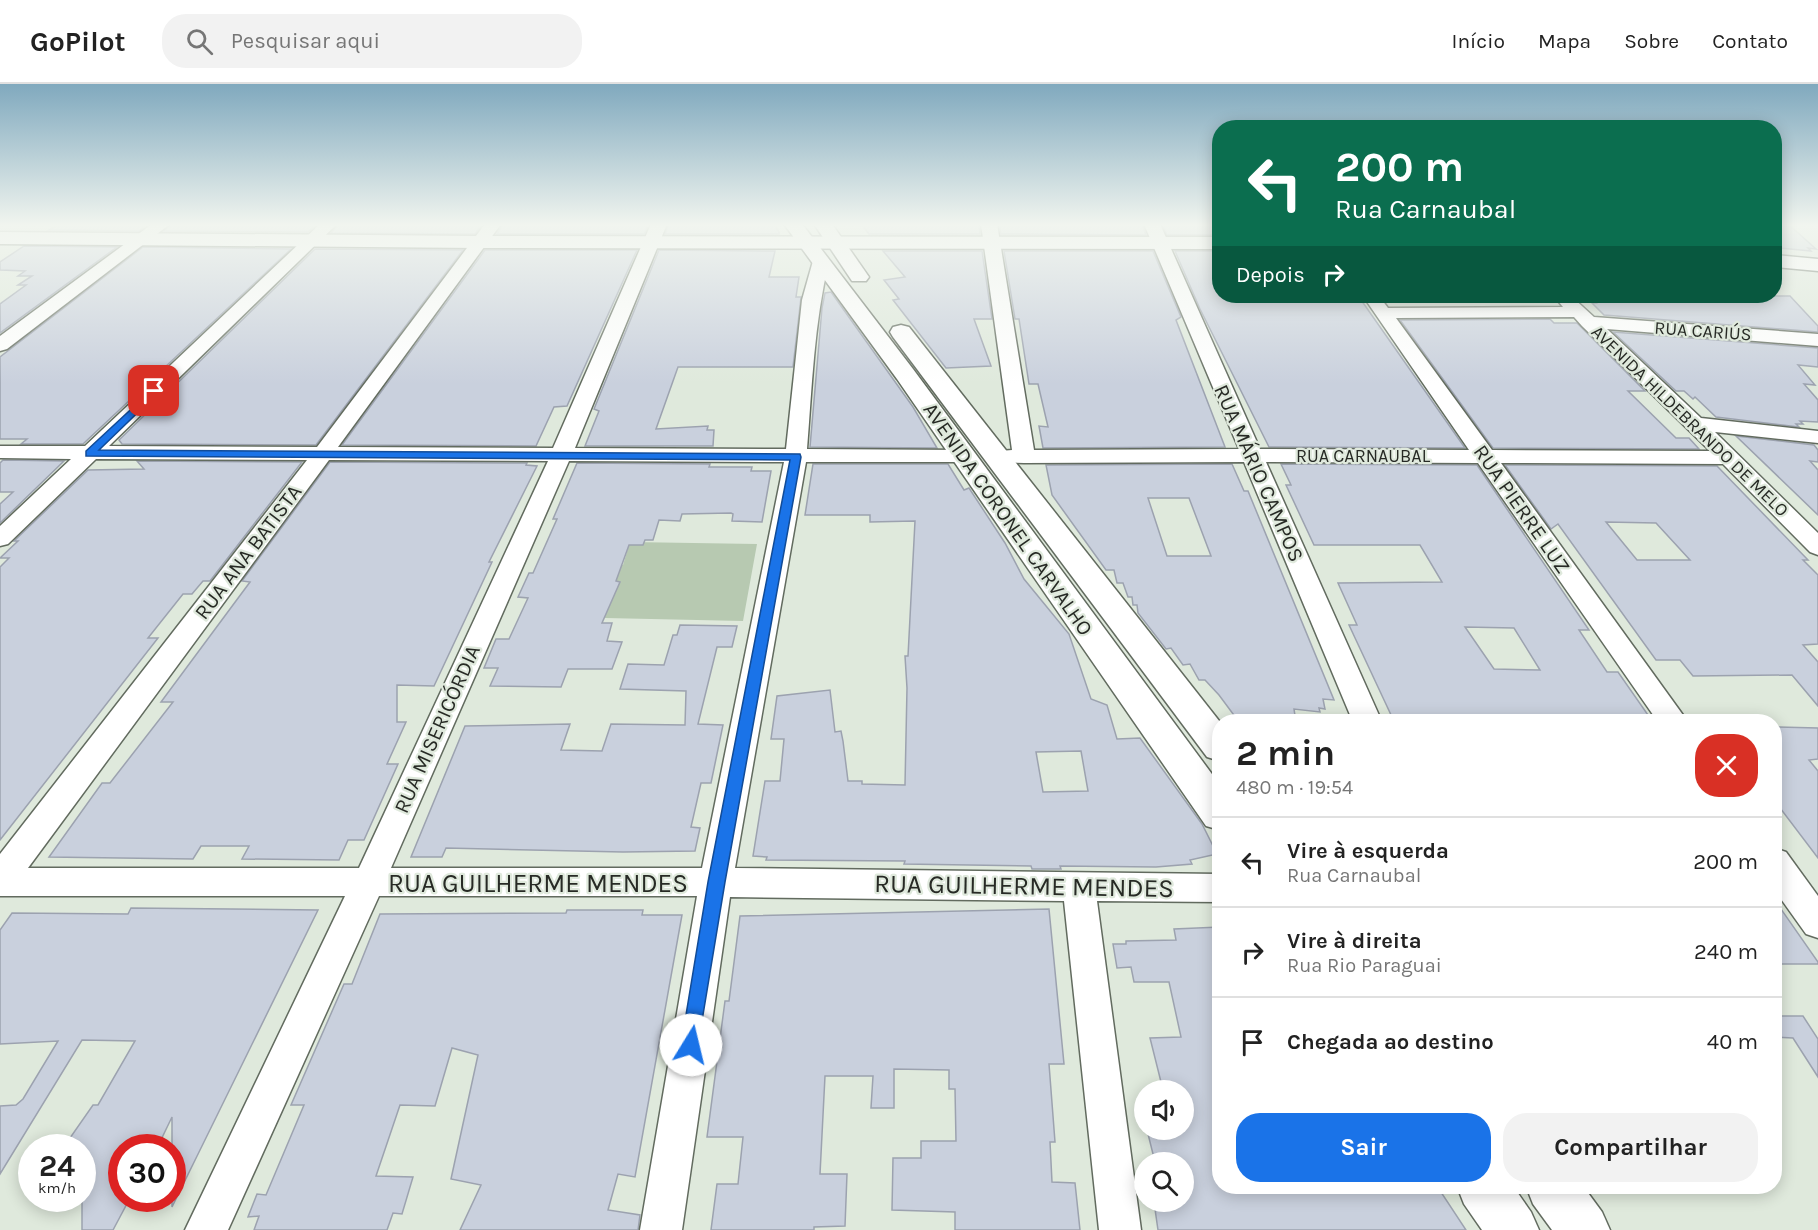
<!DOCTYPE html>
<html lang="pt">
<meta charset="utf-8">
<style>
body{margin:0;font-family:Karla,sans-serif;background:#f2f2f2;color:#222;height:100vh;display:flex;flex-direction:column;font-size:22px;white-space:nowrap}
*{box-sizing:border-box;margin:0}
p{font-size:20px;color:#767676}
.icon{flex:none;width:33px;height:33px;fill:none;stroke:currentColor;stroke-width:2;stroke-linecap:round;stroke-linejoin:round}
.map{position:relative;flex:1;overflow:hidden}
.sheet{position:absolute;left:1212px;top:630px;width:570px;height:480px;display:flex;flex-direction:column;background:#fff;border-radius:24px;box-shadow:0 3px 15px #0003}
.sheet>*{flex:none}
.guide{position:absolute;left:1212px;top:36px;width:570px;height:183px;border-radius:24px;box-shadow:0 3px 15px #0003;background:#0b6e4f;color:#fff;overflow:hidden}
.controls{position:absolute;left:1134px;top:996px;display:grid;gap:12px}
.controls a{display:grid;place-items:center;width:60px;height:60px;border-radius:50%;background:#fff;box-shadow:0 3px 15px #0003;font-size:30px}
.speed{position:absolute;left:18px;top:1050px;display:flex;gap:12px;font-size:30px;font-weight:700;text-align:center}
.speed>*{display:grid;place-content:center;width:78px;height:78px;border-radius:50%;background:#fff;box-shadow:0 3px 15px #0003;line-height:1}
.speed small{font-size:15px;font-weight:400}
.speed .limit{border:9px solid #d22;background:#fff;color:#111}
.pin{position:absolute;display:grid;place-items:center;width:51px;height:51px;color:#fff;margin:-26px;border-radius:12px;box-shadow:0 3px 9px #0006}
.me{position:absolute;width:66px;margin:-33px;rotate:9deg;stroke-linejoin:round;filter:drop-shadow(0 0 4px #0008)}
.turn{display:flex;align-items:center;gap:21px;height:126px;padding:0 24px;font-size:27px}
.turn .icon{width:78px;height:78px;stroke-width:2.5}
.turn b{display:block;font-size:42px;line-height:51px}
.then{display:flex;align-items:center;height:57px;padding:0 24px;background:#0003;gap:12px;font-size:22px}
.round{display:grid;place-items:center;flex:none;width:63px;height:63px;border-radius:24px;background:#f2f2f2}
.overview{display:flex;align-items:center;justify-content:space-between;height:102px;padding:0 24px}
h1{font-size:36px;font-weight:700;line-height:45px}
.action{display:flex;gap:12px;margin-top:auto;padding:12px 24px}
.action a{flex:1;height:69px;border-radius:24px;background:#1a73e8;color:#fff;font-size:24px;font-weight:700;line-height:69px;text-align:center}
.action a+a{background:#f2f2f2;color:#222}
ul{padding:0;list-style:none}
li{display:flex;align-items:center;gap:18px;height:90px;padding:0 24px;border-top:2px solid #e0e0e0}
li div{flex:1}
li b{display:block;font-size:22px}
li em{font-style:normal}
header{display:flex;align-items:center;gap:36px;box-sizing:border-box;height:84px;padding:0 30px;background:#fff;border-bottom:2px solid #e0e0e0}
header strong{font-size:28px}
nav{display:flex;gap:33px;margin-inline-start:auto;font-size:21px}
.search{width:420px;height:54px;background:#f2f2f2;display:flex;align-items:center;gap:15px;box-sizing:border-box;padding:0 21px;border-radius:24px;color:#767676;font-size:22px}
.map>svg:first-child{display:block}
</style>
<header>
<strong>GoPilot</strong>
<div class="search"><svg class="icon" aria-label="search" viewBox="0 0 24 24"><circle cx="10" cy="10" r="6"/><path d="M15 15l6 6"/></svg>Pesquisar aqui</div>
<nav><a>Início</a><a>Mapa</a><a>Sobre</a><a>Contato</a></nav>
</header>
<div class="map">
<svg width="1818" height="1146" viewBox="0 0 1818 1146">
<rect width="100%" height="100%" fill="#dfe9dc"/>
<path fill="#b7c9b1" d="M630,458L757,460L743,537L559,533L586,482L623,481Z"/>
<g fill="#c9d0dd" stroke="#9ca2af" stroke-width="1.5" fill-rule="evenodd">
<path d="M59,140H148L139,147L49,146Z"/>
<path d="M172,140H317L308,148L164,147Z"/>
<path d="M339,140H482L475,150L331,149Z"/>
<path d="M503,140H649L644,150H497Z"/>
<path d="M669,140H774L779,148V150H665Z"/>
<path d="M861,140H979L980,150H869Z"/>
<path d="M999,140H1142L1146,151L1001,150Z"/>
<path d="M1162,140H1220V151H1167Z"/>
<path d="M1774,140H1788L1816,165L1808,164L1811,167L1780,164L1774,159Z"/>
<path d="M24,162L117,163L0,249V220L26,201H18L32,192H18L25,187L0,186V178Z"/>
<path d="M143,163L291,165L83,360H21L27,355H0V273Z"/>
<path d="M315,165L463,166L316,361L122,360L119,356Z"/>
<path d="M485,166H637L567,322L554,323L536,362L342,361Z"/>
<path d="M659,166L775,167L769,193H799L796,213H801L793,283H678L656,345L708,342L707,346H714L713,362H585L599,327L594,325Z"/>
<path d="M883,167H982L992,235H974L991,282L946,284L893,216L899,215L884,196L905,193Z"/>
<path d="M1004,167H1153L1181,233L1176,236L1225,363L1043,364L1039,342L1048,343L1038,300H1029L1019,235H1015Z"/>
<path d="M1175,167H1220V212H1354L1359,213L1465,364L1269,363L1200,225Z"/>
<path d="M831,208L913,323L937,364L810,363L822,224L825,209Z"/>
<path d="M1588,212H1790L1818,242V248L1604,231L1592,219H1596Z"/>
<path d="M1550,235L1554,239H1577L1645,307H1628L1676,354H1689L1699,365L1493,364L1400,236Z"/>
<path d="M1613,248L1818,264V283L1798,281L1815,301L1804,300L1818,316V338L1800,337L1803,340H1796L1799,343L1716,333L1695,313L1693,315L1684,307H1676Z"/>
<path d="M1736,352L1814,361L1818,366V378L1810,377L1818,386V431Z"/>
<path d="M3,376L64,377L0,439V420L13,408H0V379Z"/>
<path d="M137,377L302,378L210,497H203L192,510H183L148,554H158L0,756V483L9,474H0L18,457H14L88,386L144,385Z"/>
<path d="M330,378L527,379L526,381L537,382L489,478H492L434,602L397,601V638H406L387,680H398L364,756H348L339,776L242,775L249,762H201L193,775L49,773L102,699H110L173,618H161L250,498L242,497Z"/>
<path d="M577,379L710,380L709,383H752L751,387H771L762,438L732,437L733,430L731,429L682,430L680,437L659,436L653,456H645L643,461H629L616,497L620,498L602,539H612L607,557L622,558L612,585H568L561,603L490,602L498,584H484L496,555H509L528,514L518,513L529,489H533L557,435H553Z"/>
<path d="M813,380H948L964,406L969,404L1005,459L1024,495L1069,550L1091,615L1107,621L1117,655L1140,654L1202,740L1217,770L1190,776L1192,780L1156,783L1060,782L1061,785H1032L1031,782L904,780L905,777L766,776L767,773L753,772L765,697H780L784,655H771L777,612L830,606L835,648L841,647L843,657L848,697H862V700L905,701L907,604L905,572H908L915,437L870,438V431H805ZM1081,667L1088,707L1043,708L1036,668Z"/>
<path d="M1232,380L1244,407H1248L1334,616L1323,615L1325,625L1319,624L1320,628L1294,625L1296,638H1239L1219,611L1205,596H1199L1190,580L1183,581L1171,564L1166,565L1138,529L1137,521H1133L1132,513H1128L1123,499H1117L1114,486H1106L1052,411L1046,381ZM1148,414H1189L1211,472H1167Z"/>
<path d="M1281,380L1477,381L1589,546H1579L1607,588H1618L1648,631H1632L1637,638L1392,633L1349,541H1357L1338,499L1442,498L1420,461H1314L1286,401H1291ZM1465,543L1514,544L1540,586L1494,585Z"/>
<path d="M1505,381L1717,382L1808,476H1803L1818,491V560L1803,561L1818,578V622L1792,591L1693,592L1680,576H1656L1558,440L1551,445ZM1606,438L1656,439L1690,476H1637Z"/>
<path d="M680,541L737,542L732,563H717L698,640L723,641L711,699H701L691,743L700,744L695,767L623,768L446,764L442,773H411L465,642L570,640L561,666L602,667L611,640L685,641L686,607L620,605L628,580L664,581L673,551H677Z"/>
<path d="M1774,643L1818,644V675L1809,676L1818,687V774L1774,716Z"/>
<path d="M1774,815L1818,878V880H1774Z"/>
<path d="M131,824L318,826L172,1123V1033L157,1064H122V1114H130L113,1146H82V1064H63L93,1021H98L135,957L82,956L0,1090V1022L16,1021L23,1015L58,957L0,960V846L12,829L128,830Z"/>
<path d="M1049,825L1064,980H1049L1055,1058H1050L1052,1098L1075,1099L1080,1146H955V1128L892,1126L893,1074H921V1057H956L955,1005H949V986L894,985V1024H871L873,992H825L820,1090H847L845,1142L814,1143V1146H711L717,1100H738L743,1053H707L725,917H729L740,832Z"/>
<path d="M567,826H643L642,831H682L635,1093L618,1090L608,1126L640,1131L638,1146H460L481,1101L451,1095L478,971L452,964L435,1022L400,1021L376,1092L413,1093L402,1130L393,1129L387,1146H254L259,1132L248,1133L257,1110L266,1111L304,1021H291L344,900H352L380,830L566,829Z"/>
<path d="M1220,843V1102H1437L1466,1146H1158L1154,1118H1184V1078H1155L1147,1046H1184V1006H1163L1150,954L1181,953L1169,898H1134L1131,883L1117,884L1113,860H1126V857L1176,856L1174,845Z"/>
<path d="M1774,932H1803L1818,955V993L1793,954L1774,953Z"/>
</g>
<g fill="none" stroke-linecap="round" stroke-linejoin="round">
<defs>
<g id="street">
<path d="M152,140H170L7,265L0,267V252Z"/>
<path d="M320,140H337L109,362L317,363L485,140H501L338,363L553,364L651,140H667L575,364L786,365L802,216L813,177L815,174H827L829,177C814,239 812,302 807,365L964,366L972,367L975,372L972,377L964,378H806L735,784L1220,790V818L1097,817L1141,1146H1099L1064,817L730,813L682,1146H640L697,812H379L228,1146H185L345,812H0V770L307,376L96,375L8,460L0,462V442L71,375L0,374V362H85ZM329,376L548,377L359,784H28ZM569,377L784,378L702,784H391Z"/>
<path d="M981,140H997L1034,366L1239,365L1144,140H1160L1260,365L1469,366L1363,212H1379L1388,224L1563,223L1554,212H1571L1594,233L1818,250V262L1607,245L1701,334L1818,347V359L1715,348L1818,449V471L1810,468L1723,380L1501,379L1688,638H1658L1478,379L1266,378L1382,638H1353L1244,378L1024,379L989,378L986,373L989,368L1012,366ZM1574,233L1582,242L1710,367L1492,366L1396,234Z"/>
<path d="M1774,764L1786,768L1818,812V854L1806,850L1774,805Z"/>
</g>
<g id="secondary">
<path d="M0,148L480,152L1220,153V165L480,164L0,160Z"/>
<path d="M1774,171L1818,175V187L1774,183Z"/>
</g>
<g id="primary">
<path d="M784,140H802L913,285L1220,701V746L1206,742L897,295Z"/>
<path d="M814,140H832L869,193L866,197H852Z"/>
<path d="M901,241L909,243L1220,638V677L1207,673L893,253L890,248L893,243Z"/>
<path d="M1457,1102H1513L1531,1128L1539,1146H1482L1464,1120Z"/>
<path d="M1526,1102H1583L1602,1128L1610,1146H1552L1533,1120Z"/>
</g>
</defs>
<use href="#street" stroke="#626b5f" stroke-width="3"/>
<use href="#secondary" stroke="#626b5f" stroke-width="3"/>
<use href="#primary" stroke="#626b5f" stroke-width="3"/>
<use href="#street" fill="#fff" fill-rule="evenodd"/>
<use href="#secondary" fill="#fff" fill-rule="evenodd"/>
<use href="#primary" fill="#fff" fill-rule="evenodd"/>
</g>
<linearGradient id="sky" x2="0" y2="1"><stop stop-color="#80a9be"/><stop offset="0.47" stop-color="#f1f5ef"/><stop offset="1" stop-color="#f1f5ef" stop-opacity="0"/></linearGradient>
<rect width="1818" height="300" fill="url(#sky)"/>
<path fill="#1a73e8" stroke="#114b97" stroke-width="1.5" d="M154,304L159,307L158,309L99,366L800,370L801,373L725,798L697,967L691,970L684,967L681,961L708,798L790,376L86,372V367Z"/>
<g text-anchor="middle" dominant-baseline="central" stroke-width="4.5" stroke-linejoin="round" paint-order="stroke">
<g font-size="18" fill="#272a25" stroke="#dfe9dc">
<text transform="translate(1703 247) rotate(4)">RUA CARIÚS</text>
<text transform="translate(1690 337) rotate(44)">AVENIDA HILDEBRANDO DE MELO</text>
<text x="1363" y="372">RUA CARNAUBAL</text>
</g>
<g font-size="21" fill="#272a25" stroke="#dfe9dc">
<text transform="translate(1259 389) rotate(66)">RUA MÁRIO CAMPOS</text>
<text transform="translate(1522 425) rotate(55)">RUA PIERRE LUZ</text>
<text transform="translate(1008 435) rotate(55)">AVENIDA CORONEL CARVALHO</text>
<text transform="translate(248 468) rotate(-53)">RUA ANA BATISTA</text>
<text transform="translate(437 645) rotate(-66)">RUA MISERICÓRDIA</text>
</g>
<g font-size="26" fill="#272a25" stroke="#dfe9dc">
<text x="538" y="799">RUA GUILHERME MENDES</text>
<text transform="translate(1024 802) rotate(1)">RUA GUILHERME MENDES</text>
</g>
</g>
</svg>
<div class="controls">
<a><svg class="icon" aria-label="sound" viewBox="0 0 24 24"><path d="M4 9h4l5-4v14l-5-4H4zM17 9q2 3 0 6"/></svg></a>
<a><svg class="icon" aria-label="search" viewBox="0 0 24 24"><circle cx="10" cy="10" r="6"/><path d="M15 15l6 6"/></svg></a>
</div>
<div class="speed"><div>24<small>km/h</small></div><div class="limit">30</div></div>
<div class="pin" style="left:154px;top:307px;background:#d93025"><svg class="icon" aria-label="arrive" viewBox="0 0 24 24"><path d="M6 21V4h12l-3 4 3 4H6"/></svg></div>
<svg class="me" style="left:691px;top:961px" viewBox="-20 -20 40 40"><circle r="19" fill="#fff"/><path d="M0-13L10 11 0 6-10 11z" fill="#1a73e8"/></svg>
<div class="guide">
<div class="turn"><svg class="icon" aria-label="left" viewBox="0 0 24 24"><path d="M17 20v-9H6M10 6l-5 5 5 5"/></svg><div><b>200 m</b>Rua Carnaubal</div></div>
<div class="then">Depois<svg class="icon" aria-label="right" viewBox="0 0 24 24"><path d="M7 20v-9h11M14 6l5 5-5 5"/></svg></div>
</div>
<section class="sheet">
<div class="overview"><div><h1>2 min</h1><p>480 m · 19:54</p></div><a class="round" style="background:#d93025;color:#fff"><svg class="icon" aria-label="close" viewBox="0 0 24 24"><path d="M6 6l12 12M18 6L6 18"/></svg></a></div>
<ul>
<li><svg class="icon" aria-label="left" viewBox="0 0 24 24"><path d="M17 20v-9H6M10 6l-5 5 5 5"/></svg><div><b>Vire à esquerda</b><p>Rua Carnaubal</p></div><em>200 m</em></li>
<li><svg class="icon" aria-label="right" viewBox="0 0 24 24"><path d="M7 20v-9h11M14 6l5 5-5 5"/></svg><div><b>Vire à direita</b><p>Rua Rio Paraguai</p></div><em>240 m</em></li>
<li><svg class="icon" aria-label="arrive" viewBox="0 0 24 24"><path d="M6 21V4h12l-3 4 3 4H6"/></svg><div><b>Chegada ao destino</b></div><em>40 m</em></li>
</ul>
<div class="action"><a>Sair</a><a>Compartilhar</a></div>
</section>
</div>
